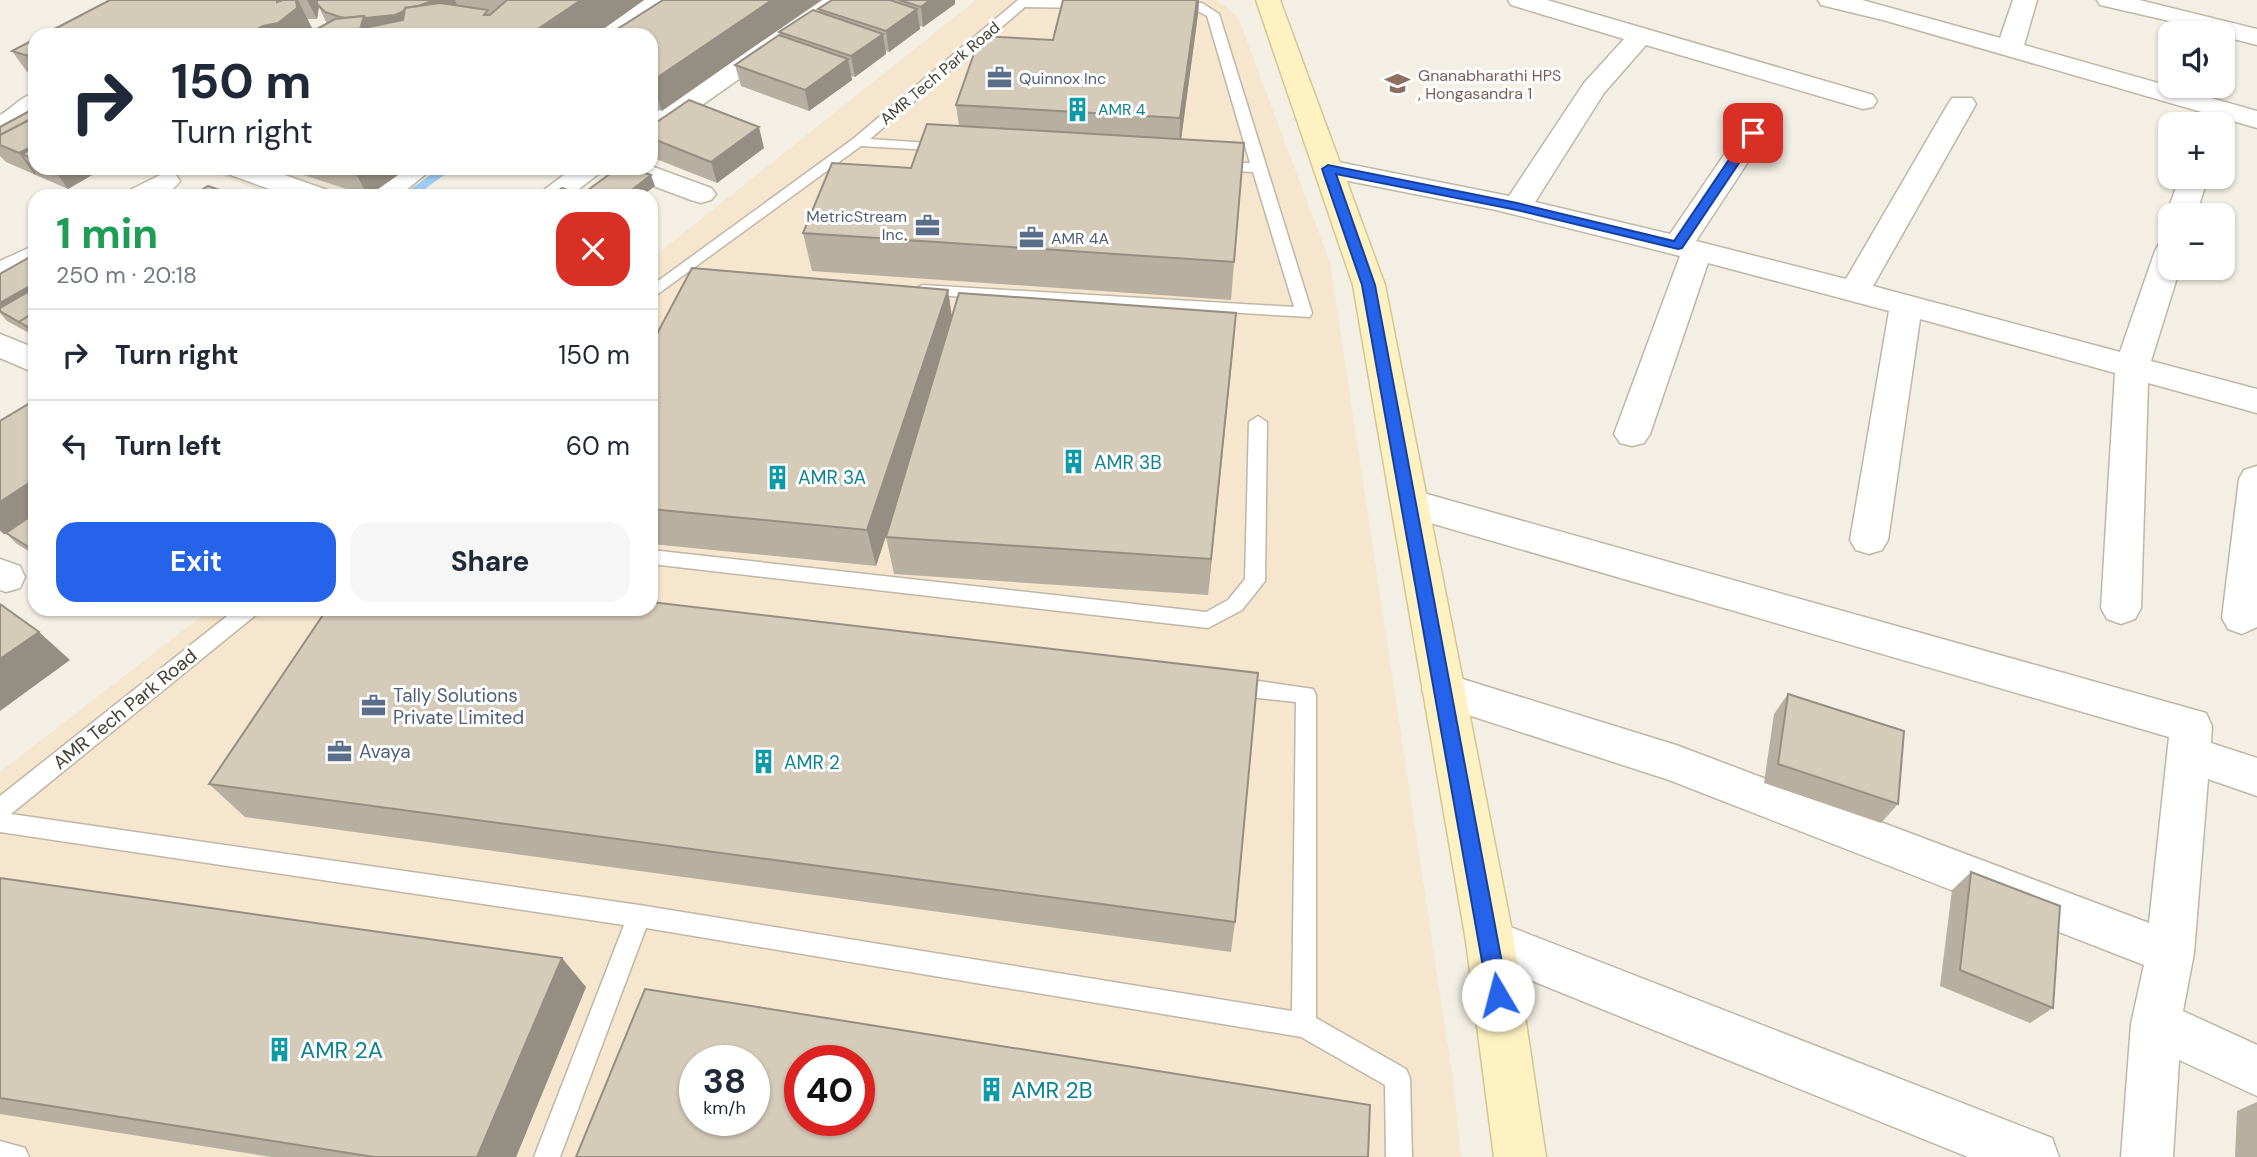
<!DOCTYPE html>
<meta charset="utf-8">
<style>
body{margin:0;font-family:"DM Sans",sans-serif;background:#f6f6f7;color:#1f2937;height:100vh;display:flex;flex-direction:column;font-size:26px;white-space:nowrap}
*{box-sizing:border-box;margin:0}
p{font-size:23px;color:#747a83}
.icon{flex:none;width:38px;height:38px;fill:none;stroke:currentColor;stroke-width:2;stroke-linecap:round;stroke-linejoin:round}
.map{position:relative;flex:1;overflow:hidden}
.drawer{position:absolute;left:28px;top:189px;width:630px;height:427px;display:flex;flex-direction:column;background:#fff;border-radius:21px;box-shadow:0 2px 5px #0004}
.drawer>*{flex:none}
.top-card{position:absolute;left:28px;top:28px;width:630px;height:147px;border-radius:21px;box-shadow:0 2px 5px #0004;background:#fff;color:#1f2937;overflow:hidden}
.tools{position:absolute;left:2158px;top:21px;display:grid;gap:14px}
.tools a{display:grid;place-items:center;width:77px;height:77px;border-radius:14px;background:#fff;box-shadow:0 2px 5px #0004;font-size:35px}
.speed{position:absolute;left:679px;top:1045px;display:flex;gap:14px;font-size:35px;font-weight:700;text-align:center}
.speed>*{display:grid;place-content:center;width:91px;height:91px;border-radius:50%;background:#fff;box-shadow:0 2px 5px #0004;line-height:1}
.speed small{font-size:18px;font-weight:400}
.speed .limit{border:10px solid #d22;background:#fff;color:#111}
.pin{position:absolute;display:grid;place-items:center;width:60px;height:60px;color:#fff;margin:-30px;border-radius:14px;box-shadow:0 4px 10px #0006}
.me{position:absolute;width:77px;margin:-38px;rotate:352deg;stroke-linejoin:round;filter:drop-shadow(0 0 5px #0008)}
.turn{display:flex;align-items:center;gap:24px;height:147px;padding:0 28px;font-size:32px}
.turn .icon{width:91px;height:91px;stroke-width:2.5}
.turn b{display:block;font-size:49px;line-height:60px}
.round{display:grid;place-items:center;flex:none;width:74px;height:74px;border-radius:21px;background:#f6f6f7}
.overview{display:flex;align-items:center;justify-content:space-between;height:119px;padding:0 28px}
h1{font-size:42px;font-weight:700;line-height:52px;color:#1e9e55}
.cta{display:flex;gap:14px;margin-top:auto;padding:14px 28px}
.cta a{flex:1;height:80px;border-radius:21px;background:#2563eb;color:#fff;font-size:28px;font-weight:700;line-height:80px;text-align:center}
.cta a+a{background:#f6f6f7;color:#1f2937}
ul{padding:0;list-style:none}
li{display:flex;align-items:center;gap:21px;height:91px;padding:0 28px;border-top:2px solid #e0e1e3}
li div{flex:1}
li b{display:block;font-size:26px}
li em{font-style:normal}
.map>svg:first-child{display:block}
</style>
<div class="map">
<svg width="2257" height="1157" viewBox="0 0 2257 1157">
<rect width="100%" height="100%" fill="#f3efe4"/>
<path fill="#e7e1d2" d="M201,168H431L392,196H275Z"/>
<path fill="#f6e6ce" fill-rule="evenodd" d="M976,0H1217L1238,17L1330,262L1454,1087L1461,1157H0V772L211,609H651V259ZM695,1060H754V1120H695ZM800,1060H859V1120H800Z"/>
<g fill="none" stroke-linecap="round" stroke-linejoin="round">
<path fill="#9dcdf3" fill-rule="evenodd" d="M440,168H454L415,196H401Z"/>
<defs>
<g id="lane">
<path d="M1018,0H1088L1094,4L1088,8L1025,7L870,139L943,144L948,145V151L861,146L651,299V286L853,139Z"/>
<path d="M1174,2L1202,3L1219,14L1312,313L1310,317L916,294L914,290L922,285L1294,307L1253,172L1218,170L1211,166L1218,162L1250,163L1207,16L1196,10L1170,9L1168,6Z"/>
<path d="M1258,416L1267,422L1265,581L1242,610L1208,628L651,564V550L1206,612L1228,600L1245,579L1249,422Z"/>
<path d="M236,609H260L257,614L11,814L639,905L1292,1011L1296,702L1231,695L1224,692L1221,686L1224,680L1231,677L1313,689L1316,695V1018L1406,1069L1410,1078L1412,1157H1386L1385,1085L1301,1037L646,928L560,1157H534L624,925L0,832V796Z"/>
<path d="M0,1141L25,1148L29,1157H0Z"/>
</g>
<g id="street">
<path d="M639,0H667L622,35H593Z"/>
<path d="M823,0H851L661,134L651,136V116Z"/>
<path d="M1508,0H1547L1873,95L1877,101L1873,107L1863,109L1646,45L1604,93L1535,202L1670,234L1743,127H1763L1767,133L1696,241L1846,279L1948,104L1952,98H1972L1976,104L1873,286L2120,352L2155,251L2159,244L2170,242V268H2180L2151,361L2257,389V413L2148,383L2141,608L2135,619L2121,624L2107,619L2101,608L2115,373L1920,319L1888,540L1882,550L1869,554L1856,550L1850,540L1889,311L1708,263L1650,434L1644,443L1632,446L1620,443L1614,434L1680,256L1496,210L1318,175L1314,169L1318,163L1328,160L1509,196L1584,83L1624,39L1511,5Z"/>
<path d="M1818,0H1862L2000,38L2013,0H2037L2024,45L2257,111V128L1883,20L1821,5Z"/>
<path d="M2097,0H2139L2257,29V45L2222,36V33L2100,5Z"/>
<path d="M35,93V117L0,133V115C13,108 21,96 35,93Z"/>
<path d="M651,166L711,188L716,194L711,200L701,203L691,200L621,174L617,168Z"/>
<path d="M224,168H265L327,190L332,196H289L228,174Z"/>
<path d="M400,168H433L399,196H365Z"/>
<path d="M573,168H606L570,196H536Z"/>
<path d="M166,172L176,175L180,181C167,200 146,196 125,196L130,190Z"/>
<path d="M2180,177H2208L2196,215H2170V221L2166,215Z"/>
<path d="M35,245V268L0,284V261Z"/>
<path d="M0,334L35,348V373L0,358Z"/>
<path d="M2257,466V627L2242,634L2228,629L2222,618L2239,479L2244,470Z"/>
<path d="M1409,489L2206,713L2212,726L2211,743L2257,758V796L2208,779L2194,953L2183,1011L2257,1045V1096L2179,1060L2173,1157H2121L2131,1024L2144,965L1669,780L1428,702L1422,690L1428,678L1443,673L1676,745L2149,923L2169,737L1396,513L1391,503L1396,493Z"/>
<path d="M0,559L20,566L25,577L20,588L6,592L0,590Z"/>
<path d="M1490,919L2052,1138L2059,1157H1968L1473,957L1466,941L1473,925Z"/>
</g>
<path id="secondary" d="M1256,0H1280L1385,285L1514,941L1546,1157H1494L1466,941L1353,285Z"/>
</defs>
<use href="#lane" stroke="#bfb7a6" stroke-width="3"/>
<use href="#street" stroke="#bfb7a6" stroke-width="3"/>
<use href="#secondary" stroke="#d5c592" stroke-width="3"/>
<use href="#lane" fill="#fff" fill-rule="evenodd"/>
<use href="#street" fill="#fff" fill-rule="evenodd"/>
<use href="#secondary" fill="#fff2c2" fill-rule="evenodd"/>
</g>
<g fill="#b7af9f" fill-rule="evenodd">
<path d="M110,0H644L595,35H43ZM319,7L327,24L313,31L307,19H317Z"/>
<path d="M663,0L662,111L651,107V35Z"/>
<path d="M832,0H955V4L923,27L920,26V29L889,52L886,51V54L855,77L851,76L852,80L809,111L741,86L735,65L780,36L779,32L819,12L818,9Z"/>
<path d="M1063,0H1199L1198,14L1181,139L1244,143L1231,300L812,271L803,233L911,168L959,126L956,105L1053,40Z"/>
<path d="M35,39V83L12,51Z"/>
<path d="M35,108V168H104L68,189L6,162L0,156V127Z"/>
<path d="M651,126L764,148L717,183L651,157Z"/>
<path d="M282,168H408L368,196Z"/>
<path d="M35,261V341L29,333L7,321L0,313V274Z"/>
<path d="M948,290L952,316L1236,313L1208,595L894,574L886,537L891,522L876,566L651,544V345Z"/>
<path d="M35,400V555L17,544L6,533L18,525L4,534L0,531V421Z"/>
<path d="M1788,694L1898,804L1881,823L1764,783L1774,714Z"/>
<path d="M209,784L1235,922L1231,952L245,817Z"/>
<path d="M1971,872L2053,1008L2030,1023L1940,986L1952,890Z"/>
<path d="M0,878L586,987L516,1157H271L0,1114Z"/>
<path d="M2257,1102V1157H2235L2237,1111Z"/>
</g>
<g fill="#958e82">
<path d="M277,0H298L314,32V35H246Z"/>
<path d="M307,0H317L319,7L317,19Z"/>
<path d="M431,0H455L459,11L360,29L364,16Z"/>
<path d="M581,0H644L595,35H529Z"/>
<path d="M772,0H821L662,111L652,81Z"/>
<path d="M930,0H955V4L923,27L921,7Z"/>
<path d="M1197,0H1199L1198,14L1179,155L1180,118Z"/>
<path d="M917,9L920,29L889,52L886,31Z"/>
<path d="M883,34L886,54L855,77L851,56Z"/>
<path d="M848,59L852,80L809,111L805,90Z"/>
<path d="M759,127L764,148L717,183L711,162Z"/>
<path d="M35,145V160L22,154L36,174L35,175L19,153Z"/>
<path d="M53,168H104L68,189Z"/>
<path d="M353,168H408L368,196Z"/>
<path d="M651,175L655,186L642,196H624Z"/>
<path d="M35,283V299L0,310V303Z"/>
<path d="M948,290L953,328L876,566L867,530Z"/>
<path d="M1236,313L1233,351L1208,595L1211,559Z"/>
<path d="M35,479V514L4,534L0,530V502Z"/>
<path d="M39,632L70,660L0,711V659Z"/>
<path d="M562,958L586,987L516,1157H477Z"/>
</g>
<g fill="#d5cbb9" stroke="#958e82" stroke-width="2" fill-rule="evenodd">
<path d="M110,0H277V2L283,0H296L297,8L278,23L263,26L246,35H222L218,34L216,35H43Z"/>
<path d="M317,0H431L429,2L418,6L405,8L404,11L395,15L365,18L364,16L346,18L340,17L325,12L317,4Z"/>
<path d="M507,0H581L529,35H306L335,19L364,16L360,29L403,20L405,8L440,3L488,10L484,15H490Z"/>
<path d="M663,0H772L652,81H651V35H608Z"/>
<path d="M832,0H890L917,9L886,31L818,9Z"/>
<path d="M899,0H930L921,7Z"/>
<path d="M1063,0H1197L1180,118L956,105L980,36L1053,40Z"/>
<path d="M813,10L883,34L851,56L779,32Z"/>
<path d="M779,35L848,59L805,90L735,65Z"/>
<path d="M35,39V58L12,51Z"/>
<path d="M689,100L759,127L711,162L651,138V126Z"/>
<path d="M35,108V117L0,135V127Z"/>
<path d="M35,117V145L19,153L0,145V135Z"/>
<path d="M927,124L1244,143L1234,262L803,233L832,163L911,168Z"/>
<path d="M35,147V160L22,154Z"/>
<path d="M618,168H632L651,175L624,196L581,195Z"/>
<path d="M208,186L237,196H191Z"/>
<path d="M562,188L584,196H550Z"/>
<path d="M28,258L35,261V283L0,303V274Z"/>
<path d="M692,268L948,290L867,530L651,509V345Z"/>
<path d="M35,288V312L19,322L0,311V308Z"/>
<path d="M959,293L1236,313L1211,559L886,537Z"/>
<path d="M35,312V331L19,322Z"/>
<path d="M35,400V479L0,502V421Z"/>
<path d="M35,513V551L6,533Z"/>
<path d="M651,602L1258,673L1235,922L209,784L327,609H651Z"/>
<path d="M0,604L39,632L0,659Z"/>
<path d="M1788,694L1904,731L1898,804L1778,764Z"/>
<path d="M1971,872L2060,906L2053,1008L1960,970Z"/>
<path d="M0,878L562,958L477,1157H374L0,1098Z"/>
<path d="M645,989L1370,1105L1368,1157H576ZM695,1060H754V1120H695ZM800,1060H859V1120H800Z"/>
</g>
<path fill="#2563eb" stroke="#184099" stroke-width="2" d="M1749,130L1759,133L1682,248L1678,249L1517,210L1336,174L1375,285L1508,995L1505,1002L1498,1005L1491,1002L1488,995L1362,285L1322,169L1328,165L1517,203L1674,241Z"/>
<defs>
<symbol id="office-bare" viewBox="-9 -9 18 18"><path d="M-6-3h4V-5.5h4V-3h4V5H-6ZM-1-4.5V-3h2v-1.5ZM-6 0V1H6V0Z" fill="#5c6f8a" stroke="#fff" stroke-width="2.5" paint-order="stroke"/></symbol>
<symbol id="school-bare" viewBox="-9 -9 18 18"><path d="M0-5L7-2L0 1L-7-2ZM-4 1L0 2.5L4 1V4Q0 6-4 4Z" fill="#8d6e63" stroke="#fff" stroke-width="2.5" paint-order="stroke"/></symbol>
<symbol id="building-bare" viewBox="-9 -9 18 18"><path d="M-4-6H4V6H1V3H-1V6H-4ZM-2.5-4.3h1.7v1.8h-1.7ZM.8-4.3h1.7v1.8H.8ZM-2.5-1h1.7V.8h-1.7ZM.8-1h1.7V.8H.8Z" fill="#0f9aa8" stroke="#fff" stroke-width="2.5" paint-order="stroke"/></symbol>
</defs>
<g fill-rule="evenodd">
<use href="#office-bare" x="982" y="60" width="35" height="35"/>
<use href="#school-bare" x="1380" y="66" width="35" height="35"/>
<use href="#building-bare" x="1060" y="92" width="35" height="35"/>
<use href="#office-bare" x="910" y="208" width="35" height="35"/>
<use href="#office-bare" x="1014" y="220" width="35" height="35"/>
<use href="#building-bare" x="1056" y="444" width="35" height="35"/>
<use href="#building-bare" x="760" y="460" width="35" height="35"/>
<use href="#office-bare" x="356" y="688" width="35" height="35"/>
<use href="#office-bare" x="322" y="734" width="35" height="35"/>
<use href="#building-bare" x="746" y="744" width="35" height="35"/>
<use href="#building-bare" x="262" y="1032" width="35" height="35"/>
<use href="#building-bare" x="974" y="1072" width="35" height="35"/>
</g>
<g text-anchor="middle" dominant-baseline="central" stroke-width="6" stroke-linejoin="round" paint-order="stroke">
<g font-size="16" fill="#453f34" stroke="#fff">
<text transform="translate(940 73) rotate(-40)">AMR Tech Park Road</text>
</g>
<g font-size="16" fill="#785e54" stroke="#fff" text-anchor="start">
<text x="1418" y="75">Gnanabharathi HPS<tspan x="1418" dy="18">, Hongasandra 1</tspan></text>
</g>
<g font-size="16" fill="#4e5e75" stroke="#fff" text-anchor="start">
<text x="1019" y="78">Quinnox Inc</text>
<text x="907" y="216" text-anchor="end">MetricStream<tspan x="907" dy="18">Inc.</tspan></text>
<text x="1051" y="238">AMR 4A</text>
</g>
<g font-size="16" fill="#0d838f" stroke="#fff" text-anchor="start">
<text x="1098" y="109">AMR 4</text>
</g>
<g font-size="19" fill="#0d838f" stroke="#fff" text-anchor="start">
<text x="1094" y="462">AMR 3B</text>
<text x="798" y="477">AMR 3A</text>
<text x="784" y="762">AMR 2</text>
</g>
<g font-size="19" fill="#4e5e75" stroke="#fff" text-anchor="start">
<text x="393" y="695">Tally Solutions<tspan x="393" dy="22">Private Limited</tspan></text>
<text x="359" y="751">Avaya</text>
</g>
<g font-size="19" fill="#453f34" stroke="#fff">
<text transform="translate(125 709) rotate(-39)">AMR Tech Park Road</text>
</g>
<g font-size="23" fill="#0d838f" stroke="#fff" text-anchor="start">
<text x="300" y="1050">AMR 2A</text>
<text x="1011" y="1090">AMR 2B</text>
</g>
</g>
</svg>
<div class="tools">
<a><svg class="icon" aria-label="sound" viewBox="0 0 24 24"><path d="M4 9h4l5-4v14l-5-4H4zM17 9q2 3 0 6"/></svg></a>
<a>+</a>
<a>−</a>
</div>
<div class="speed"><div>38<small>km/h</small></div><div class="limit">40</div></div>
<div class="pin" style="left:1753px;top:133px;background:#d93025"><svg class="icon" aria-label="arrive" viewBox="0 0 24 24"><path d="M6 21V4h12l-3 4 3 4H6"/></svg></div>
<svg class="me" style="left:1498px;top:995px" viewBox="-20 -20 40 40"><circle r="19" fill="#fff"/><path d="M0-13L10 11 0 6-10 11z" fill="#2563eb"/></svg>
<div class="top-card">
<div class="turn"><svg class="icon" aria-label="right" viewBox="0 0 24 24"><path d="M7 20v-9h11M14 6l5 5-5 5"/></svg><div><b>150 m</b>Turn right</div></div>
</div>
<section class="drawer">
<div class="overview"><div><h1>1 min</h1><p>250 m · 20:18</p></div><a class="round" style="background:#d93025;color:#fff"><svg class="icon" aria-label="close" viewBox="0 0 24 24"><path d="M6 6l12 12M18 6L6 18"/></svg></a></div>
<ul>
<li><svg class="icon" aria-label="right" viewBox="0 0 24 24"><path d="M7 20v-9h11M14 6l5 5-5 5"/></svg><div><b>Turn right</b></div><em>150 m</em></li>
<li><svg class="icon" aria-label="left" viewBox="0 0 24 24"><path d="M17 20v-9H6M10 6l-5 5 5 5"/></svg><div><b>Turn left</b></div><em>60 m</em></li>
</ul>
<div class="cta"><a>Exit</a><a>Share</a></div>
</section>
</div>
